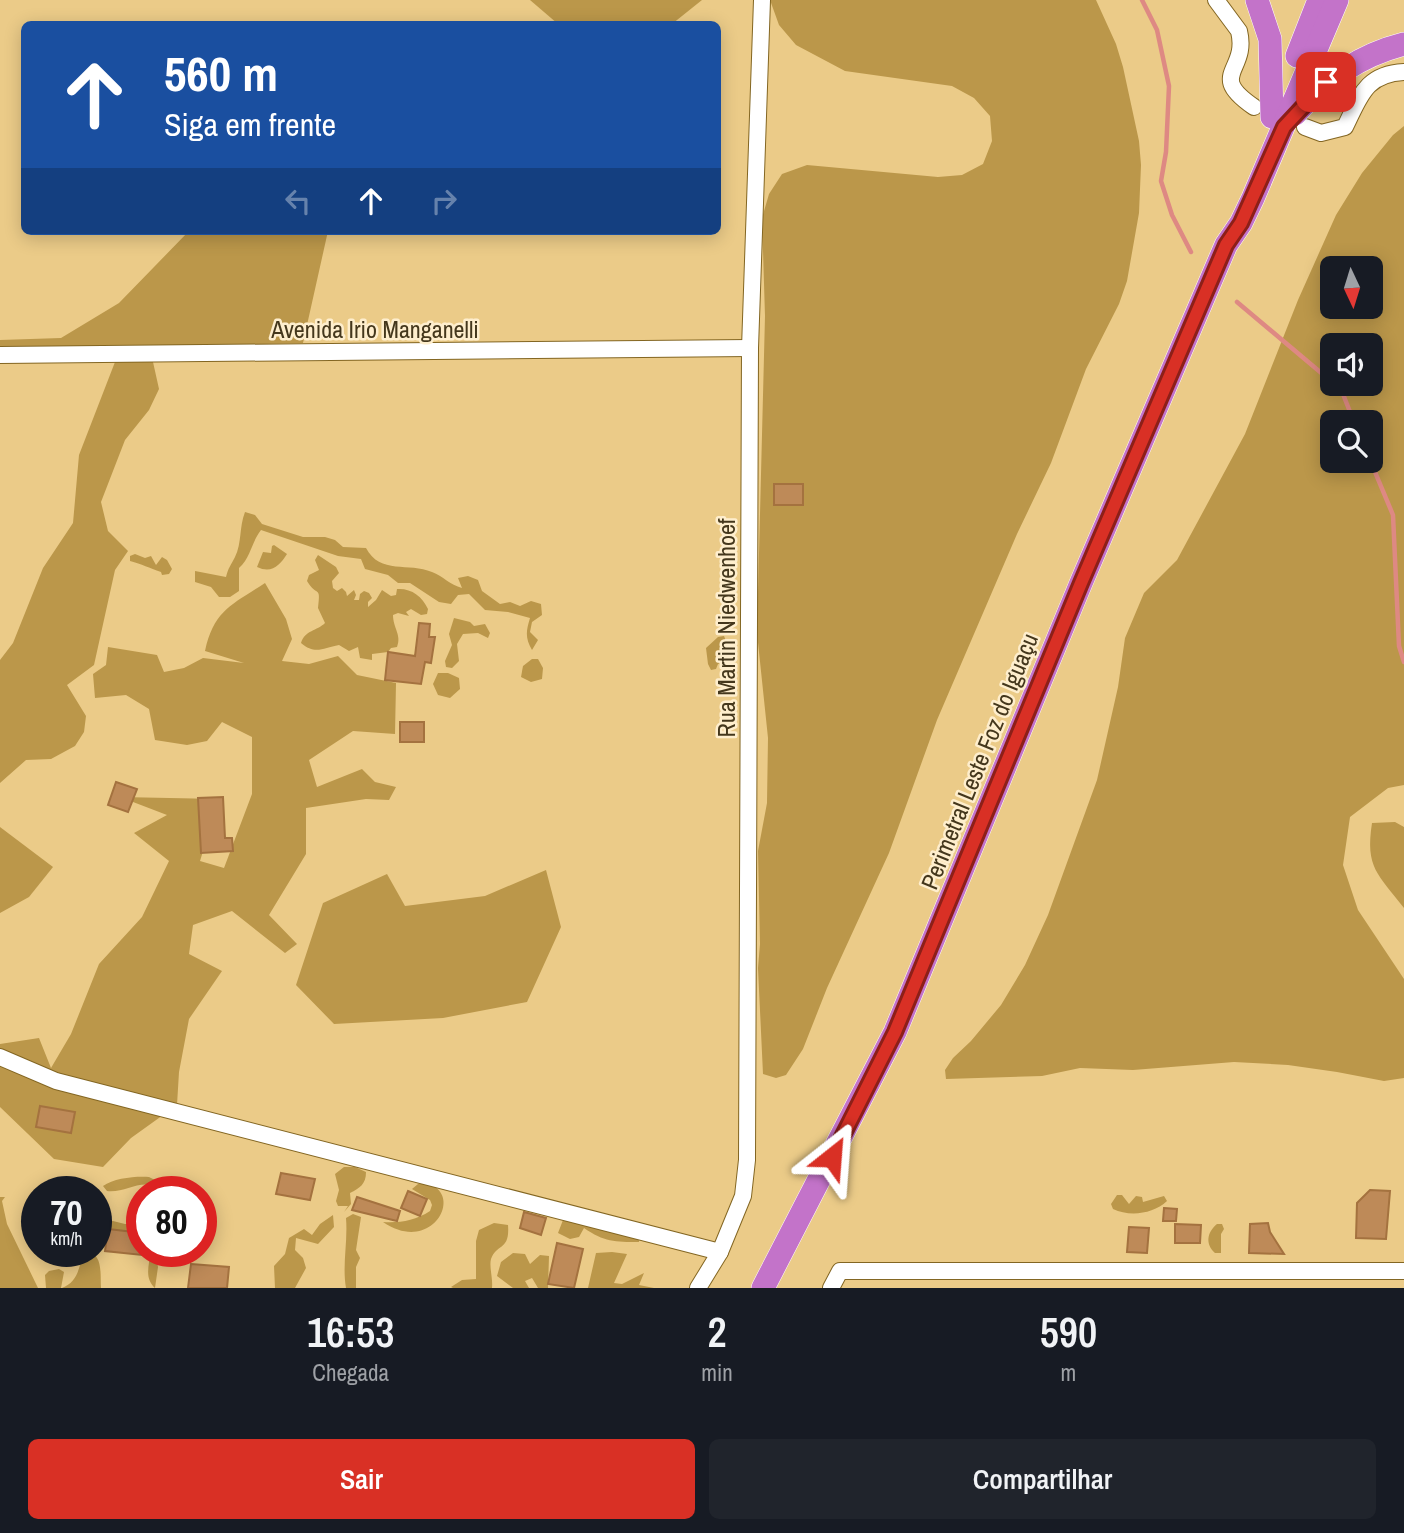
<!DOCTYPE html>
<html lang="pt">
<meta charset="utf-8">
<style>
body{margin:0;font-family:"Archivo Narrow",sans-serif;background:#20242c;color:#f1f3f6;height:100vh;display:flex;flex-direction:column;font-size:26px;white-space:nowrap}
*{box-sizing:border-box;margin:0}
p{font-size:23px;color:#9ea1a6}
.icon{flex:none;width:38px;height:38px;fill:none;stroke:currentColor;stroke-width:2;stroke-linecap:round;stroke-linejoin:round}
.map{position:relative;height:1288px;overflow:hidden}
.sheet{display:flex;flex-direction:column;background:#171b24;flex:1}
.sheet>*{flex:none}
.top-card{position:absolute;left:21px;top:21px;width:700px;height:214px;border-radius:10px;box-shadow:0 4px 18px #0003;background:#1a4fa0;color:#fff;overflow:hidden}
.needle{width:46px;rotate:176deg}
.fabs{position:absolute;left:1320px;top:256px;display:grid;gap:14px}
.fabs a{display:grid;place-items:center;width:63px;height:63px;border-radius:10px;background:#171b24;box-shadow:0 4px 18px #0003;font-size:35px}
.speed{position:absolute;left:21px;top:1176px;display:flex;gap:14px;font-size:35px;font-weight:700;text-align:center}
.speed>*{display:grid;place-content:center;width:91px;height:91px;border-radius:50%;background:#171b24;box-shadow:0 4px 18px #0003;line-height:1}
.speed small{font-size:18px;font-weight:400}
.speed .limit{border:10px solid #d22;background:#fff;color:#111}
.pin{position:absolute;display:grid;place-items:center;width:60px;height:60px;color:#fff;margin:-30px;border-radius:14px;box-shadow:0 4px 10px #0006}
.me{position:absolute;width:77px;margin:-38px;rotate:28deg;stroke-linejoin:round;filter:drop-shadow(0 0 5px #0008)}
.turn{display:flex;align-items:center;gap:24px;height:147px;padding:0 28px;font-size:32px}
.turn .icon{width:91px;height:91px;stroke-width:2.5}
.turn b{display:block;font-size:49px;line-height:60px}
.lanes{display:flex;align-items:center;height:66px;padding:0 28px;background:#0003;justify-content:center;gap:35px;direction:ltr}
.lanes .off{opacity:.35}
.eta{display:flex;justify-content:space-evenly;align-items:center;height:119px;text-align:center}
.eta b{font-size:42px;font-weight:600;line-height:49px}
.action{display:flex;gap:14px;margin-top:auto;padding:14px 28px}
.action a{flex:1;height:80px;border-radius:10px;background:#d93025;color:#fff;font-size:28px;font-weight:600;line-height:80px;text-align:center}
.action a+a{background:#20242c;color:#f1f3f6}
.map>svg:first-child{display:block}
</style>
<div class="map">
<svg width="1404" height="1288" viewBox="0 0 1404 1288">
<rect width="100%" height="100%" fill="#ebcb88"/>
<g fill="#bb974a" fill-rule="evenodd">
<path d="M530,0H702L672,24H558Z"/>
<path d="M770,0H1096L1116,44L1123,67L1139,141L1141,165L1139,213L1127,281L1119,304L1086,369L1051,463L1017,534L937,720L889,853L827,988L803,1049L786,1075L776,1078L763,1074L758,968L760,944L758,851L767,803L768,738L757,633L765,316L762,218L769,194L782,174L807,165L938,177L962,175L983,164L992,141L990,116L974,98L952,86L845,71L796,45L779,25Z"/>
<path d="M1404,126V785L1388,788L1350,817L1343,865L1358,910L1404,979V1078L1384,1081L1337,1072L1288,1065L1234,1062L1133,1070L1080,1068L1042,1076L946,1079L945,1070L953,1058L971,1041L1001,1005L1025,965L1048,915L1097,780L1118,687L1125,638L1144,593L1177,560L1245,434L1298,300L1336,215L1362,173L1393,135ZM1332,268H1370V306H1332ZM1332,345H1370V383H1332ZM1332,422H1370V460H1332Z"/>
<path d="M189,231H328L303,343L0,350V340L61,338L119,303Z"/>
<path d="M115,362H153L159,389L149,410L125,440L101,502L108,531L128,551L115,570L94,665L67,685L86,716L84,732L75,746L51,759L26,760L0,783V660L13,643L43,568L73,523L79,455Z"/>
<path d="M245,512L255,515L262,524L303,537H325L335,540L343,547L366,548C380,575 409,562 432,572C443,576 450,585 462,588L458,578L468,576L478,580L482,591L500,604L510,602L520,606L531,601L541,604L542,615L532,622L530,632L538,640L532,650C525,638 526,631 530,618L508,612L485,610L469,594L458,595L451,604L439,602L410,583H398L388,575L365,569L361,559L338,556L261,530C251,543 251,557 239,568V591L230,597H219L211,587L195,582V571L226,577C228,568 231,565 235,557C242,543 239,527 245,512Z"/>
<path d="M274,545L287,554C280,565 272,574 257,567L263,552L271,553L272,546Z"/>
<path d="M135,554L145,558L151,556L156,565L162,557L167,560L172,569L169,574L162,575L161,572C149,568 142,564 130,561V556Z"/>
<path d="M318,555L336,567L339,573L332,581L333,588L337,591L342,588L346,592L347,596L354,590L356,595L354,600H359L360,594L364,591L369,593L372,598L368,602V607L376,600L382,590L391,596L396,595L397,589C411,588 422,596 428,609L427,614L421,615L411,609L406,612L409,616L398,613L393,615C393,628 402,635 397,647L391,648L388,652L372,654V660L360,658L358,647L349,651L339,645C323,648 315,655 301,643C305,630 317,631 325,623L318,608C321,584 317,598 307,581L309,575L319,570L315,560Z"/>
<path d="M265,583L286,619L292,639L282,661L309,664L338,656L357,675L396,683L395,734L353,731L309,760L317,787L362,769L375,782L396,787L389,800L366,799L306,808V854L269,915L297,944L285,953L232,911L193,925L189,954L222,971L189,1019L179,1072L177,1105L131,1138L103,1167L54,1159L0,1107V1044L39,1038L51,1068L71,1034L99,964L142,917L169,861L134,833L167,815L120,797L219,799L200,861L224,868L252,794V737L222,722L207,741L187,745L155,740L149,709L126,695L95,698L93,674L106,665L108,647L157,655L164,672L184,668L203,658L244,663L205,651C214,610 232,605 265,583Z"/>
<path d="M454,618L470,622L474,626L485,624L490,633L488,638L478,633L463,634L457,644L459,661L452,668L446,667L445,661L452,645L449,634Z"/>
<path d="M724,636L728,646L722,653L725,657L724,662L718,664L716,669L711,670L708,664L706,648L718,637Z"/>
<path d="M532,659H538L543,668L542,679L531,682L521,677L523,666Z"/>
<path d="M448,673L459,678L460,689L450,698L438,695L433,684L438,673Z"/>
<path d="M1395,822L1404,827V908C1378,874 1365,868 1372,823Z"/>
<path d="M0,827L53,867L29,897L0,913Z"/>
<path d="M546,870L561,927L527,1002L443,1018L334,1024L296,985L323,903L387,874L405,906L485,896Z"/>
<path d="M344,1167H355L366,1172C366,1184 360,1188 350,1193L351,1204L344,1212L348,1206H338L336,1201L339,1190L335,1174Z"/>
<path d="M149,1177L155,1180L160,1192H156V1186C137,1180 125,1193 107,1191L103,1186C114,1178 136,1176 149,1177Z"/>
<path d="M429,1184C464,1196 431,1255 383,1222C399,1223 415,1221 430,1211L432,1205L430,1200L412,1189L418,1184Z"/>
<path d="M1117,1195H1122L1129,1204L1136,1196L1142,1197L1143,1202L1164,1196L1167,1201C1153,1214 1130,1217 1113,1209L1111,1204Z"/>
<path d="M0,1197H5L2,1201L7,1224L38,1288H0Z"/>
<path d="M353,1214L361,1217L356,1250L360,1258L356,1267V1288H346C342,1265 348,1242 346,1218Z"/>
<path d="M333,1215L334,1227L318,1244L296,1238L295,1250L303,1258L306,1268L295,1288H275L274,1266L285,1254L289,1238L304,1229L312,1235L320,1224Z"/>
<path d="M587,1219L638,1234L639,1242C615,1242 604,1242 584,1228L579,1237L570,1239L558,1233L563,1220Z"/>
<path d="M113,1221L125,1224H142V1234L113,1231L107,1222Z"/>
<path d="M494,1223L508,1225C510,1251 497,1243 491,1259C489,1267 493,1278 492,1288H453L451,1287L462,1280L476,1279V1241L479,1230Z"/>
<path d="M1217,1224H1222L1224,1229L1221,1234V1253H1215C1205,1244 1207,1232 1217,1224Z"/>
<path d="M83,1251C104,1251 100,1274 101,1288H62C78,1282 80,1266 83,1251Z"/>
<path d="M151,1251H155L158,1267L155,1288C144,1278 149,1265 151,1251Z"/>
<path d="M612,1252L627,1254L614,1283L622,1284L644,1273L639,1285L654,1288H588L596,1253Z"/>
<path d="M513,1253L525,1254L530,1264L540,1255L549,1256L548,1288H538L532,1278L525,1281L529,1288H513L497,1276L501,1262Z"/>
<path d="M59,1269L64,1272L61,1288H46L45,1275L49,1271Z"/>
</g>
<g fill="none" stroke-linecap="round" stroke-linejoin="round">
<g stroke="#de8983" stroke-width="4.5">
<path d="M1142,0L1157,30L1169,86L1166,152L1161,181L1172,215L1191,252"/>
<path d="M1237,302L1332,382"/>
<path d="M1334,383L1341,389L1354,422"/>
<path d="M1370,460L1393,515L1399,646L1404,662"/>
</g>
</g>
<g fill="#be8a58" stroke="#a4723f" stroke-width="2">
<rect x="774" y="484" width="29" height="21"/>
<path d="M419,623L430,624L429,637H435L431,663L425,662L421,684L385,680L388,652L415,656Z"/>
<rect x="400" y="722" width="24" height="20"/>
<path d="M116,782L137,789L128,812L108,805Z"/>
<path d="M223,797L225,838H232L233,851L201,853L198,798Z"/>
<path d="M40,1106L75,1112L71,1133L36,1127Z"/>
<path d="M281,1173L315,1179L310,1200L276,1194Z"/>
<path d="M1370,1190L1390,1191L1386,1239L1356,1238L1357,1203Z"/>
<path d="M408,1191L427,1199L420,1216L401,1208Z"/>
<path d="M357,1197L400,1211L397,1221L352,1210Z"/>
<path d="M1164,1208L1177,1209L1176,1221H1163Z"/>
<path d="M524,1212L546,1218L541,1235L520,1228Z"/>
<path d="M1268,1223L1270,1232L1284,1254L1249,1253L1250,1224Z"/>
<path d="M1175,1224L1201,1225L1200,1243H1175Z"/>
<path d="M1129,1227L1149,1228L1147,1253L1127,1252Z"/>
<path d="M108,1229L142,1233V1255L105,1251Z"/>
<path d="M557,1243L583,1249L574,1288L548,1284Z"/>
<path d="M191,1264L229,1267L227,1288H188Z"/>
</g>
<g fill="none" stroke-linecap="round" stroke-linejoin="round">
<defs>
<g id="minor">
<path d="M1216,0L1239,31C1249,72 1206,74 1254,107"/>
<path d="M1305,127L1321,133L1345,127C1360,97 1365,74 1404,72"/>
<path d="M0,355L750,348"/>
<path d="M0,1057L56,1081L720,1252"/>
<path d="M698,1288L720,1252L743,1196L747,1160L750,348L762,0"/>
<path d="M831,1288L840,1271H1404"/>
</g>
<g id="highway">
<path d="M1257,0L1270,39L1272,117"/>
<path d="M1297,56L1319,0"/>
<path d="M1295,114C1325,79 1360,55 1404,44"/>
<path d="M763,1288L895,1032L1081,583L1226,245L1241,223L1253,198L1337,0"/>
</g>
</defs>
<use href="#minor" stroke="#836622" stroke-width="18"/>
<use href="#highway" stroke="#fff" stroke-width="24"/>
<use href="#minor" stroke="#fff" stroke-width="16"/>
<use href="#highway" stroke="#c373c9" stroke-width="23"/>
</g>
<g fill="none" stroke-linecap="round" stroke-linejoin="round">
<defs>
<path id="route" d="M832,1157L895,1032L1081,583L1226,245L1241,223L1284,127L1326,82"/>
</defs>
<use href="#route" stroke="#8d1f18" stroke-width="18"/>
<use href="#route" stroke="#d93025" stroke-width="12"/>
</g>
<g text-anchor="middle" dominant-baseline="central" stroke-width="5" stroke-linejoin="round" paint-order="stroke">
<g font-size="24" fill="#44371c" stroke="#feeecd">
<text x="375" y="329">Avenida Irio Manganelli</text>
<text transform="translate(726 628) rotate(-90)">Rua Martin Niedwenhoef</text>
<text transform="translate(979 761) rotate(-68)">Perimetral Leste Foz do Iguaçu</text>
</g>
</g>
</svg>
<div class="fabs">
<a><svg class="needle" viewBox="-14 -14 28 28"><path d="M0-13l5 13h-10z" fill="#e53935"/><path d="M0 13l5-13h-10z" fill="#9ea1a6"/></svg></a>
<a><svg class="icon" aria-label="sound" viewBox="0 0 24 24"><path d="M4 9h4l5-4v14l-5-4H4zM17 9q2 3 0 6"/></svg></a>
<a><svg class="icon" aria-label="search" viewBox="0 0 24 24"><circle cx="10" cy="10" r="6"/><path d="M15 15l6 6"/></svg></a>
</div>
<div class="speed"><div>70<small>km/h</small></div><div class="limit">80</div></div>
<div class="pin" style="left:1326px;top:82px;background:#d93025"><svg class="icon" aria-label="arrive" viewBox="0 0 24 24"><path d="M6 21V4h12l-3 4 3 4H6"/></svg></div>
<svg class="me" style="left:832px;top:1157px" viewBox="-20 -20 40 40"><path d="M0-17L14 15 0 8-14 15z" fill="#d93025" stroke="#fff" stroke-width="4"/></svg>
<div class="top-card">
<div class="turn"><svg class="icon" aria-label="ahead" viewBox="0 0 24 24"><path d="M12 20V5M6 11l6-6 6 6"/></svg><div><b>560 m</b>Siga em frente</div></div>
<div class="lanes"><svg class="icon off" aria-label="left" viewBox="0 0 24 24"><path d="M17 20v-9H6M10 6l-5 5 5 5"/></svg><svg class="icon" aria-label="ahead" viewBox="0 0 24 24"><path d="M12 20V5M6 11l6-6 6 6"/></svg><svg class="icon off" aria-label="right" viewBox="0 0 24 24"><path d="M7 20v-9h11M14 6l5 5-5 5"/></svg></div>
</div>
</div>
<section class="sheet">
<div class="eta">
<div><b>16:53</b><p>Chegada</p></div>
<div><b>2</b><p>min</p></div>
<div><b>590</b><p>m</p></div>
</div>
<div class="action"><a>Sair</a><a>Compartilhar</a></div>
</section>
